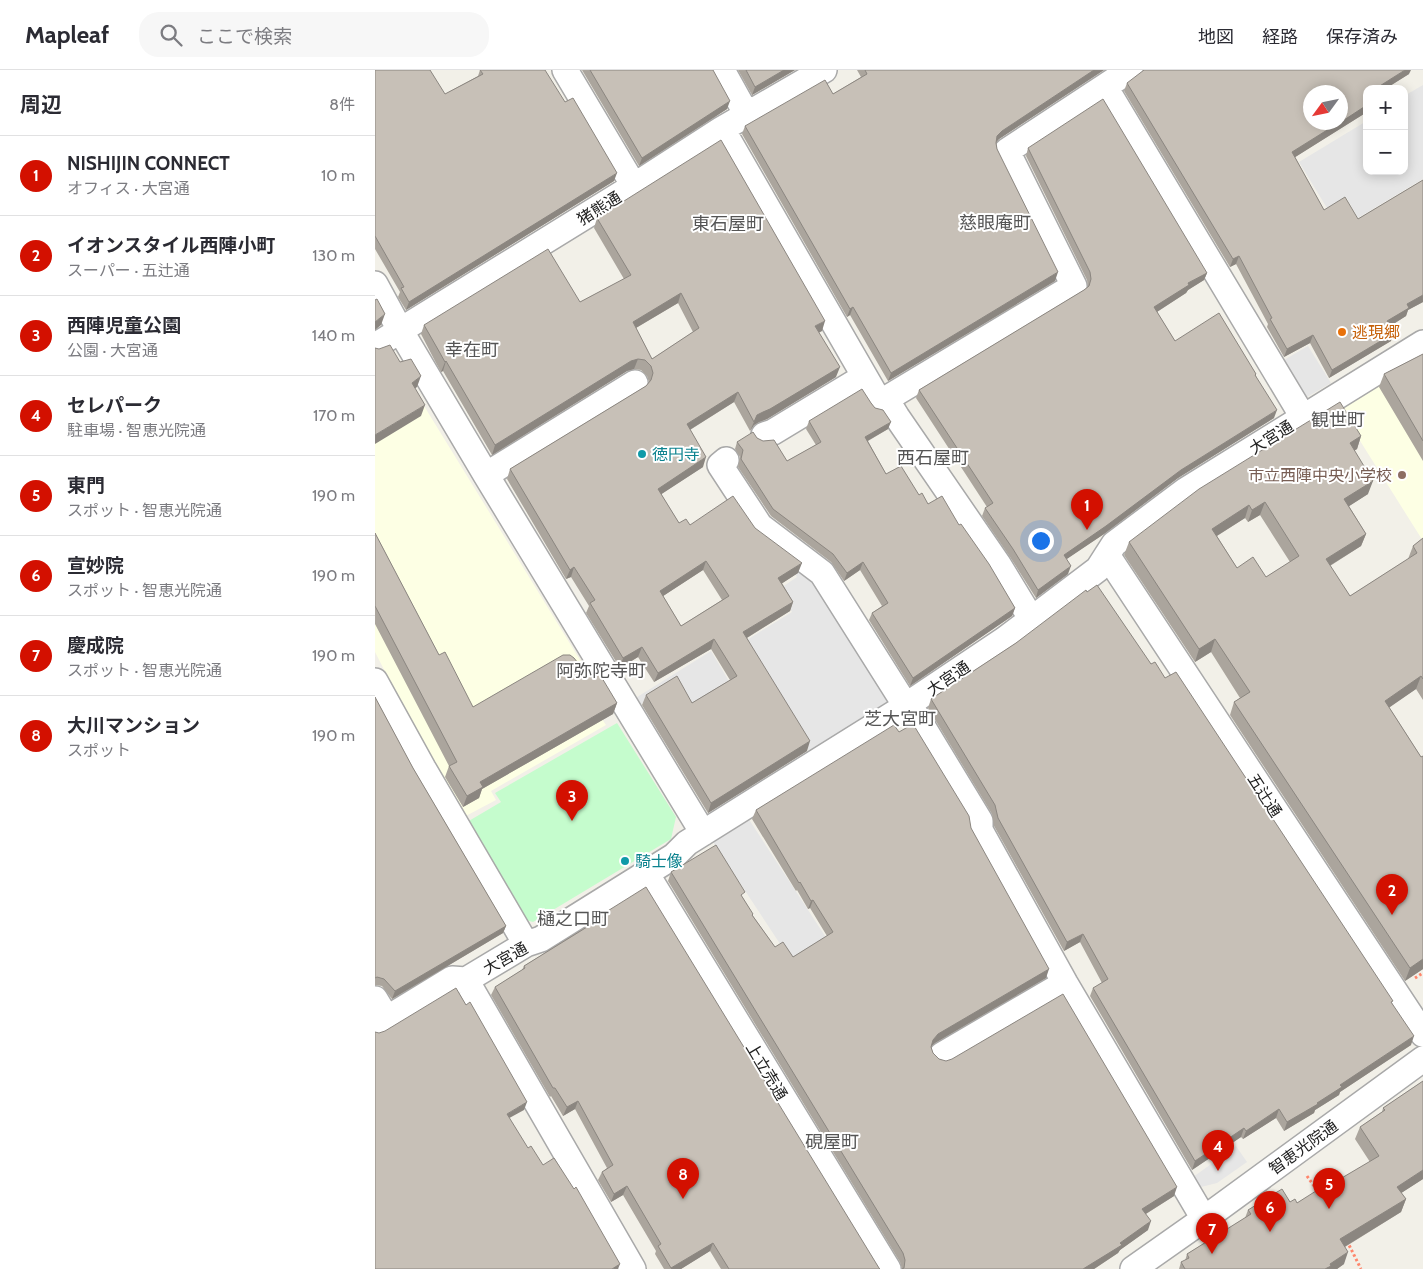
<!DOCTYPE html>
<html lang="ja">
<meta charset="utf-8">
<style>
body{margin:0;font-family:Cabin,"Noto Sans JP",sans-serif;background:#f7f7f7;color:#2b2b33}
.controls{position:absolute;right:15px;top:15px;display:grid;overflow:hidden;border-radius:10px;box-shadow:0 2px 12px #0003}
.controls button{width:45px;height:45px;display:grid;place-items:center;padding:0;border:0;border-bottom:1px solid #e1e1e2;background:#fff;color:#2b2b33;font:25px sans-serif}
.compass{position:absolute;left:928px;top:15px;width:45px;height:45px;border-radius:50%;background:#fff;box-shadow:0 2px 12px #0003;rotate:237deg}
.you{position:absolute;left:665px;top:470px;width:18px;height:18px;margin:-12px;border:4px solid #fff;border-radius:50%;background:#1a73e8;box-shadow:0 0 0 8px #1a73e833}
.badge{display:grid;place-items:center;width:32px;height:32px;border-radius:50%;background:#d31000;color:#fff;font-size:16px;font-weight:700}
.pin{position:absolute;translate:-50% -41px;filter:drop-shadow(0 1px 2px #0008)}
.pin::after{content:'';position:absolute;top:26px;width:18px;height:15px;background:inherit;clip-path:polygon(0 0,100% 0,50% 100%)}
.list{margin:0;padding:0;list-style:none}
h2{display:flex;justify-content:space-between;align-items:center;height:65px;margin:0;padding:0 20px;font-size:21px}
h2 small{font-size:16px;font-weight:400;color:#7c7c81}
.list li{display:grid;grid-template-columns:32px 1fr auto;gap:15px;align-items:center;box-sizing:border-box;height:80px;padding:0 20px;border-top:1px solid #e1e1e2}
.list b{display:block;font-size:19px;white-space:nowrap}
.list p{margin:0;font-size:16px;white-space:nowrap;color:#7c7c81}
.list em{font-size:16px;font-style:normal;color:#7c7c81}
.icon{flex:none;width:28px;height:28px;fill:none;stroke:currentColor;stroke-width:2;stroke-linecap:round;stroke-linejoin:round}
.map{position:relative;flex:none;width:1048px;height:1199px;overflow:hidden}
header{display:flex;align-items:center;gap:30px;box-sizing:border-box;height:70px;padding:0 25px;background:#fff;border-bottom:1px solid #e1e1e2}
header strong{font-size:24px}
nav{display:flex;gap:28px;margin-inline-start:auto;font-size:18px}
.search{width:350px;height:45px;background:#f7f7f7;display:flex;align-items:center;gap:12px;box-sizing:border-box;padding:0 18px;border-radius:20px;color:#7c7c81;font-size:19px}
main{display:flex}
aside{flex:1;background:#fff}
.map>svg:first-child{display:block}
.education{fill:#fdffe4}
.park{fill:#c5fccd}
.parking{fill:#e6e6e6}
.lines{fill:none;stroke-linecap:round;stroke-linejoin:round}
.minor-casing{stroke:#a9a9a9;stroke-width:28}
.path{stroke:#ff866c;stroke-width:3;stroke-dasharray:2.5 2.5;stroke-linecap:butt}
.minor{stroke:#fff;stroke-width:25}
.wall{fill:#aba59d;fill-rule:evenodd}
.shaded-wall{fill:#8b8680}
.building{fill:#c7c0b7;stroke:#8b8680;fill-rule:evenodd}
.food-dot{fill:#e8710a;stroke:#fff;stroke-width:2}
.culture-dot{fill:#0f9aa8;stroke:#fff;stroke-width:2}
.education-dot{fill:#8d6e63;stroke:#fff;stroke-width:2}
.labels{text-anchor:middle;stroke-width:4;stroke-linejoin:round;paint-order:stroke}
.street-label{font-size:16px;fill:#222;stroke:#fff}
.food-label{font-size:16px;fill:#c56008;stroke:#fff;text-anchor:start}
.culture-label{font-size:16px;fill:#0d838f;stroke:#fff;text-anchor:start}
.education-label{font-size:16px;fill:#785e54;stroke:#fff;text-anchor:end}
.neighbourhood-label{font-size:18px;fill:#555;stroke:#fff}
</style>
<header>
<strong>Mapleaf</strong>
<div class="search"><svg class="icon" aria-label="search" viewBox="0 0 24 24"><circle cx="10" cy="10" r="6"/><path d="M15 15l6 6"/></svg>ここで検索</div>
<nav><a>地図</a><a>経路</a><a>保存済み</a></nav>
</header>
<main>
<aside>
<h2>周辺<small>8件</small></h2>
<ul class="list">
<li><span class="badge">1</span><div><b>NISHIJIN CONNECT</b><p>オフィス · 大宮通</p></div><em>10 m</em></li>
<li><span class="badge">2</span><div><b>イオンスタイル西陣小町</b><p>スーパー · 五辻通</p></div><em>130 m</em></li>
<li><span class="badge">3</span><div><b>西陣児童公園</b><p>公園 · 大宮通</p></div><em>140 m</em></li>
<li><span class="badge">4</span><div><b>セレパーク</b><p>駐車場 · 智恵光院通</p></div><em>170 m</em></li>
<li><span class="badge">5</span><div><b>東門</b><p>スポット · 智恵光院通</p></div><em>190 m</em></li>
<li><span class="badge">6</span><div><b>宣妙院</b><p>スポット · 智恵光院通</p></div><em>190 m</em></li>
<li><span class="badge">7</span><div><b>慶成院</b><p>スポット · 智恵光院通</p></div><em>190 m</em></li>
<li><span class="badge">8</span><div><b>大川マンション</b><p>スポット</p></div><em>190 m</em></li>
</ul>
</aside>
<div class="map">
<svg width="1048" height="1199" viewBox="0 0 1048 1199">
<rect width="100%" height="100%" fill="#f2f0e8"/>
<path class="education" d="M11 274 213 603 202 612 231 655 116 721 121 730 87 748 48 676 0 582V281Z
M1048 286V471L965 339Z"/>
<path class="park" d="M242 653 301 747 296 769 158 852 140 847 87 755 126 732 120 723Z"/>
<path class="parking" d="M1048 15V109L983 148 971 127 952 138 924 92 990 52 989 50 992 49V101H1029V26Z
M933 276 956 313 932 327 909 290Z
M426 494 524 630 436 684 367 573 417 542 403 520 422 507 418 500Z
M336 581 355 613 317 636 294 617 263 636 259 629Z
M373 748 452 869 417 892 338 772Z
M861 1076 872 1092 842 1113 826 1117 814 1110Z"/>
<g class="lines">
<defs>
<path id="minor" d="M190 0 259 116
M347 0 372 45
M730 17 928 347
M347 59 505 333 511 329 522 347 623 494 657 550
M0 214 25 260 111 405 328 763
M0 276 259 116 347 59 449 0
M511 329 699 216 632 81 755 0
M389 365 398 362 489 307
M351 390 345 395 385 456 447 503 531 636
M111 405 260 313
M732 485 1048 964
M0 611 48 698 151 874
M534 634 605 751V760L690 913 829 1149
M271 803 513 1199
M91 910 258 1199
M0 929 12 949
M0 956 77 909 91 910 151 874 166 869 299 786 312 773 523 641 629 570 723 499 739 474 811 420 1048 273
M567 985 690 913
M758 1199 829 1149 1048 989"/>
</defs>
<use href="#minor" class="minor-casing"/>
<path class="path" d="M1040 908 1048 903
M932 1106 944 1123
M972 1171 986 1199"/>
<use href="#minor" class="minor"/>
</g>
<path class="wall" d="M0 0 70 24 103 6 105 0 239 111 31 240 23 227 25 222 0 179Z
M207 0H338L352 39 264 96Z
M363 0H420L377 25Z
M482 0H729L624 69 621 73 622 79 680 211 513 311 475 245 472 247 367 64 370 56 458 24 486 7Z
M1034 4 1010 19H992V42L920 87 949 140 983 149 1048 110V232L1033 240 1031 246 1015 256 1016 271 954 308 935 273 909 287 892 257 893 254 861 194 855 197 749 21 752 13Z
M653 78 832 203 829 210 813 220 811 223 782 242 800 271 881 304V306L899 348 803 408 729 464 691 489 693 504 661 528 635 487 607 446 610 438 612 437 541 328 544 320 709 220 713 217 712 210 651 86Z
M222 148 447 261 444 262 461 307 392 349 384 352 379 355 375 361 359 332 315 360 328 397 286 424 304 453 315 455 380 458 423 503 407 513 418 532 415 541 372 568 432 681 333 743 267 635 271 625 317 633 355 610 336 579 279 612 263 587 245 598 211 543 214 536 196 507 191 509 132 409 135 399 271 316 274 312 272 306 266 300 259 299 252 301 117 385 68 301 66 302 61 293 46 264 49 255 205 232 249 209 219 158ZM303 233 318 262 277 289 261 258ZM328 500 347 530 306 556 288 526Z
M1048 284V391L1004 317 1009 304Z
M496 333 513 359 493 371 511 404 544 425 553 434 584 455 640 538 637 546 535 616 494 550 497 543 507 536 485 500 469 511 456 492 396 446 363 397 365 387 360 379 362 372 382 368 412 391 441 375 431 359 434 351Z
M986 366 982 379 979 381 993 424 974 436 991 464 986 476 955 496 975 526 1033 489 1038 476 1048 468V630L1041 619 1014 637 1046 687 1048 686V899L1030 911 855 645 859 632 865 628 836 582 820 592 749 485 754 472ZM885 445 915 492 891 507 862 498 842 466 870 448 873 452Z
M0 463 64 585 98 637 211 603 242 633 238 644 107 719 104 728 88 737 70 707 74 696 0 554Z
M712 522 776 594 790 608 1017 933 1036 975 965 1022 964 1025 940 1040 939 1043 909 1061 901 1048 868 1069 866 1067 817 1100 715 926 718 918 727 913 705 872 689 881 619 756 617 744 553 638 556 629 641 573Z
M0 627 38 698 131 856 128 863 17 929 7 916 0 915Z
M524 662 596 758 671 908 560 973 556 977 558 983 564 989 799 1126 771 1144 773 1160 745 1180 743 1183 719 1199H527L525 1192 293 811 296 802 368 828 378 846 400 877 418 887 452 866 435 838 433 839 422 820 421 821 377 749 381 740Z
M231 842 504 1198 505 1199H346L335 1181 306 1199H289L280 1184 281 1181 248 1125 236 1132 223 1110 227 1102 232 1098 200 1039 188 1046 176 1026 175 1027 116 925 120 917 147 900 149 896 230 845Z
M1048 1011V1109L1026 1123 1031 1129 1026 1142 970 1177 969 1194 962 1199H804L806 1192 810 1191 812 1184 870 1148 873 1140 915 1132 922 1133 995 1092 980 1069 985 1057 1007 1042 1008 1038Z"/>
<path class="shaded-wall" d="M409 0H420L377 25 380 17Z
M719 0H729L624 69 619 74 622 66 627 61Z
M1030 0H1036L1034 4 1010 19H1000Z
M355 31 352 39 264 96 267 88Z
M992 35V42L914 91 917 82Z
M242 103 239 111 31 240 34 232Z
M864 186 861 194 855 197 858 189Z
M683 202 680 211 513 311 516 303Z
M832 203 829 210 813 220 811 223 777 245 779 237 813 213Z
M306 223 303 233 254 262 258 252Z
M1048 225V232L1033 240 1031 246 1009 260 1012 251 1032 234Z
M478 237 475 245 472 247 475 239Z
M10 244 6 255 0 260V252Z
M450 251 447 261 437 266 440 256Z
M1019 263 1016 271 954 308 957 300Z
M938 265 935 273 909 287 912 279Z
M263 289 259 299 252 301 117 385 120 375 256 291Z
M71 291 68 301 66 302 70 292Z
M465 297 461 307 392 349 384 352 379 355 375 361 382 345Z
M46 306 42 317 33 324 37 313Z
M363 322 359 332 308 364 312 354Z
M50 335 46 346 0 374V365Z
M902 340 899 348 803 408 729 464 686 493 689 485 806 400Z
M516 352 513 359 487 374 490 367Z
M986 366 982 379 970 386 975 373Z
M331 387 328 397 279 429 283 419Z
M998 411 993 424 965 442 969 429Z
M890 432 885 445 873 452 877 440Z
M874 435 870 448 832 472 837 459Z
M991 464 986 476 946 501 951 489Z
M331 491 328 500 282 530 285 521Z
M488 492 485 500 469 511 472 503Z
M427 493 423 503 400 518 403 508Z
M696 496 693 504 661 528 663 520Z
M199 497 196 507 191 509 195 500Z
M418 532 415 541 365 572 368 562Z
M640 538 637 546 535 616 538 608Z
M339 569 336 579 279 612 283 603Z
M840 569 836 582 820 592 824 579Z
M267 577 263 587 245 598 248 588Z
M1046 606 1041 619 1005 644 1010 631Z
M242 633 238 644 107 719 104 728 88 737 92 726 105 712Z
M435 671 432 681 333 743 336 733Z
M438 830 435 838 433 839 436 831Z
M131 856 128 863 17 929 20 921Z
M708 864 705 872 689 881 692 872Z
M1048 889V899L1030 911 1035 898Z
M674 899 671 908 560 973 554 978 558 970 563 964Z
M1039 966 1036 975 965 1022 964 1025 940 1040 939 1043 909 1061 912 1052 942 1033 965 1015Z
M203 1031 200 1039 188 1046 192 1037Z
M152 1032 149 1040 129 1051 132 1044Z
M904 1039 901 1048 868 1069 871 1061Z
M869 1058 866 1067 817 1100 820 1091Z
M1048 1100V1109L1017 1129 1022 1117Z
M252 1116 248 1125 236 1132 239 1124Z
M802 1117 799 1126 764 1148 767 1139Z
M1031 1129 1026 1142 961 1182 965 1169Z
M776 1151 773 1160 745 1180 743 1183 719 1199H708Z
M338 1173 335 1181 306 1199H296V1198Z
M973 1182 969 1194 962 1199H950L955 1194Z
M245 1194 243 1199H237Z"/>
<path class="building" d="M0 0H55L70 24 108 4 105 0H170L190 32 198 28 242 103 34 232 26 218 29 217 0 166Z
M215 0H338L355 31 267 88Z
M371 0H409L380 17Z
M490 0H719L627 61 622 66 621 73 622 79 683 202 516 303 478 237 475 239 370 56 450 10 458 24 492 4Z
M769 0H1030L1000 19H992V35L966 52V22H936V52H965L917 82 949 140 970 127 983 149 1048 110V225L1032 234 1034 238 1012 251 1019 263 957 300 938 265 912 279 895 249 897 248 864 186 858 189 752 13Z
M728 29 832 203 813 213 814 215 779 237 800 271 844 243 881 304 880 305 902 340 806 400 731 456 689 485 696 496 663 520 638 479 610 438 618 433 544 320 709 220 714 216 716 209 715 202 653 78Z
M346 70 450 251 440 256 465 297 395 339 388 342 382 345 379 352 363 322 312 354 331 387 283 419 304 453 311 449 315 455 358 426 380 458 427 493 403 508 418 532 368 562 435 671 336 733 271 625 302 606 317 633 362 606 339 569 283 603 267 577 248 588 215 533 220 530 199 497 195 500 135 399 271 316 276 310 278 303 276 296 270 290 263 289 256 291 120 375 71 291 70 292 65 283 49 255 173 179 205 232 256 205 222 148ZM306 223 324 258 277 289 258 252ZM331 491 354 526 306 556 285 521Z
M2 229 10 244 0 252V230Z
M15 275 25 292 36 289 46 306 37 313 50 335 0 365V278L4 279Z
M1048 284V371L1009 304Z
M487 319 496 333 500 338 508 340 516 352 490 367 511 404 526 396 544 425 547 423 553 434 567 426 584 455 586 454 614 494 640 538 538 608 497 543 513 533 488 492 472 503 458 484 398 439 366 389 368 380 362 372 378 362 382 368 388 371 399 370 412 391 446 372 434 351Z
M965 332 986 366 975 373 998 411 969 429 991 464 951 489 975 526 1042 483 1038 476 1048 468V609L1046 606 1010 631 1046 687 1048 686V889L1035 898 859 632 875 622 840 569 824 579 754 472 824 419ZM890 432 924 486 891 507 878 487 862 498 837 459 874 435 877 440Z
M0 463 64 585 70 582 98 637 188 585H195L199 588 211 603 221 598 242 633 105 712 108 717 92 726 74 696 82 692 0 536Z
M722 515 776 594 780 592 790 608 801 602 1018 931 1016 932 1039 966 965 1015 967 1017 942 1033 943 1034 912 1052 904 1039 871 1061 869 1058 820 1091 718 918 733 909 708 864 692 872 623 748 620 735 556 629 641 573 711 520 712 522Z
M0 627 38 698 131 856 20 921 9 909 2 907 0 908Z
M538 654 594 746 596 758 674 899 563 964 558 970 556 977 558 983 564 989 571 991 577 989 688 924 802 1117 767 1139 776 1151 745 1173 747 1175 708 1199H527L529 1198 530 1190 528 1183 296 802 341 775 370 822 366 825 378 844 377 845 400 877 408 872 418 887 458 862 438 830 436 831 425 812 424 813 381 740 519 655 524 662Z
M271 817 504 1198 505 1199H354L338 1173 296 1198 283 1176 286 1174 252 1116 239 1124 227 1102 238 1095 203 1031 192 1037 180 1018H178L120 917 150 898 149 896 233 844 231 842Z
M81 918 91 935 95 932 152 1032 132 1044 153 1078 156 1076 168 1095 179 1088 199 1119 201 1117 245 1194 237 1199H0V962L4 963 10 961Z
M1048 1011V1100L1022 1117 1031 1129 965 1169 973 1182 955 1194 956 1196 950 1199H810L806 1192 814 1188 812 1184 876 1144 873 1140 907 1119 915 1132 920 1129 922 1133 963 1107 965 1109 1004 1086 985 1057 1010 1040 1008 1038Z"/>
<circle class="food-dot" cx="967" cy="262" r="5"/>
<g class="culture-dot">
<circle cx="267" cy="384" r="5"/>
<circle cx="250" cy="791" r="5"/>
</g>
<circle class="education-dot" cx="1027" cy="405" r="5"/>
<g class="labels">
<g class="street-label">
<text transform="translate(224 138) rotate(-32)" y="6">猪熊通</text>
<text transform="translate(896 367) rotate(-32)" y="6">大宮通</text>
<text transform="translate(573 608) rotate(-34)" y="6">大宮通</text>
<text transform="translate(890 725) rotate(57)" y="6">五辻通</text>
<text transform="translate(130 888) rotate(-29)" y="6">大宮通</text>
<text transform="translate(392 1001) rotate(59)" y="6">上立売通</text>
<text transform="translate(928 1077) rotate(-36)" y="6">智恵光院通</text>
</g>
<g class="food-label">
<text x="977" y="268">逃現郷</text>
</g>
<g class="culture-label">
<text x="277" y="390">徳円寺</text>
<text x="260" y="797">騎士像</text>
</g>
<g class="education-label">
<text x="1017" y="411">市立西陣中央小学校</text>
</g>
<g class="neighbourhood-label">
<text x="620" y="159">慈眼庵町</text>
<text x="353" y="160">東石屋町</text>
<text x="97" y="286">幸在町</text>
<text x="963" y="356">観世町</text>
<text x="558" y="394">西石屋町</text>
<text x="226" y="607">阿弥陀寺町</text>
<text x="525" y="655">芝大宮町</text>
<text x="198" y="855">樋之口町</text>
<text x="457" y="1078">硯屋町</text>
</g>
</g>
</svg>
<div class="controls">
<button>+</button>
<button>−</button>
</div>
<svg class="compass" viewBox="-18 -18 36 36"><path d="M0-13l5 13h-10z" fill="#e53935"/><path d="M0 13l5-13h-10z" fill="#7c7c81"/></svg>
<div class="you"></div>
<div class="pin badge" style="left:712px;top:460px">1</div>
<div class="pin badge" style="left:1017px;top:845px">2</div>
<div class="pin badge" style="left:197px;top:751px">3</div>
<div class="pin badge" style="left:843px;top:1101px">4</div>
<div class="pin badge" style="left:954px;top:1139px">5</div>
<div class="pin badge" style="left:895px;top:1162px">6</div>
<div class="pin badge" style="left:837px;top:1184px">7</div>
<div class="pin badge" style="left:308px;top:1129px">8</div>
</div>
</main>
